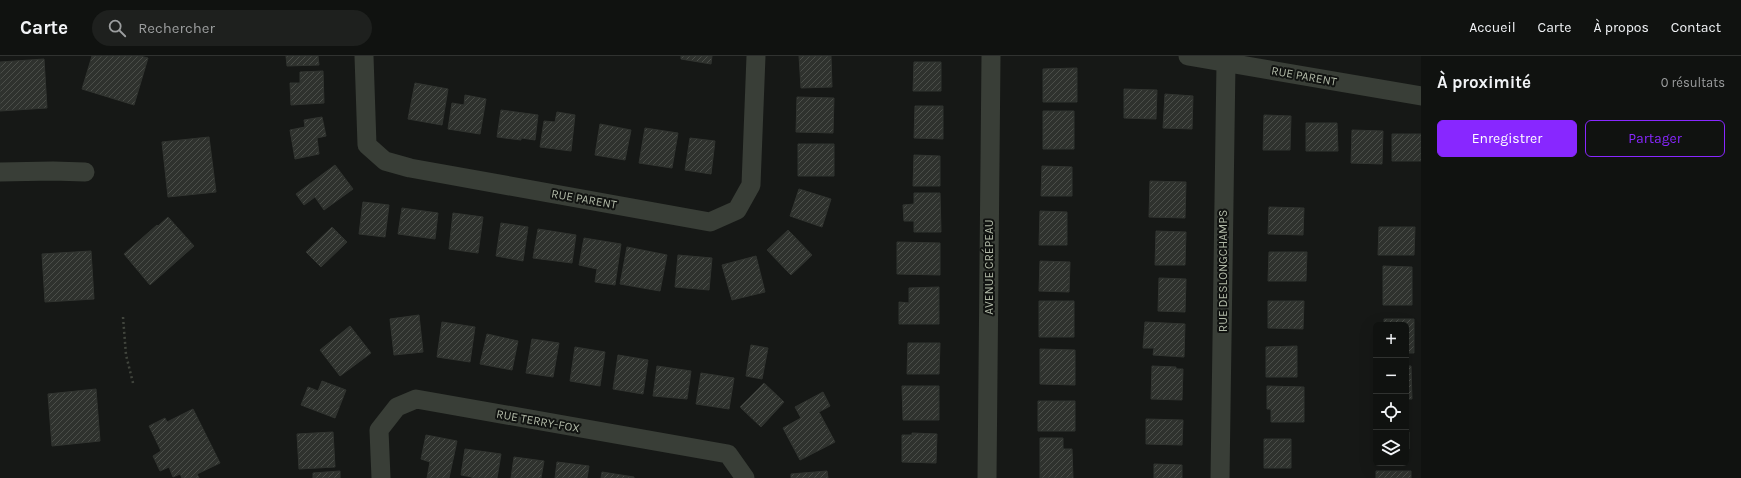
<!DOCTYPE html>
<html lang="fr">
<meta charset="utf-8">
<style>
body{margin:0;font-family:Karla,sans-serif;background:#1e201e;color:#f1f3f6}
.controls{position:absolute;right:12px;bottom:12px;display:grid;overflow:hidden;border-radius:6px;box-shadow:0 4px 16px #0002}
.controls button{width:36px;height:36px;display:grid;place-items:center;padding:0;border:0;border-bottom:1px solid #303230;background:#101210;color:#f1f3f6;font:20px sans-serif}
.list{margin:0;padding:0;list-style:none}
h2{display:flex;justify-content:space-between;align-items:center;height:52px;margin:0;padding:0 16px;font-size:17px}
h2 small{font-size:13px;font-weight:400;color:#9c9e9f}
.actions{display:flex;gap:8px;padding:12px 16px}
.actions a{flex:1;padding:9px 0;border:1px solid #8827ff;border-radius:6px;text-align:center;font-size:14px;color:#8827ff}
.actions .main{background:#8827ff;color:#fff}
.icon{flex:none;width:22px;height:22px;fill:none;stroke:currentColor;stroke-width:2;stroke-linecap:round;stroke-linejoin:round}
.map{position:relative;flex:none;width:1421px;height:422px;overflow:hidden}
header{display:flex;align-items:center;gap:24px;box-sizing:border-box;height:56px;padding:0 20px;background:#101210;border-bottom:1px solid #303230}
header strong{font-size:19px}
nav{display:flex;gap:22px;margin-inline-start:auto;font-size:14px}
.search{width:280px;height:36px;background:#1e201e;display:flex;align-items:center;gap:10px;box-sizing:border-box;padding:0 14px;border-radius:22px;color:#9c9e9f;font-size:15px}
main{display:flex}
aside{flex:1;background:#101210}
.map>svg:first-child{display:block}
.building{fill:url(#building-hatch);stroke:#313430}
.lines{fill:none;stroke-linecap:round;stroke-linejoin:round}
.path{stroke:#41453d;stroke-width:2.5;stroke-dasharray:2 3;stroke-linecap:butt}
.street{stroke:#393e37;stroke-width:19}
.labels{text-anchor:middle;stroke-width:4;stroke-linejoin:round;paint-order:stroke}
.street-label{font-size:12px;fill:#b1b9a7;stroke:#111311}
</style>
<header>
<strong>Carte</strong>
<div class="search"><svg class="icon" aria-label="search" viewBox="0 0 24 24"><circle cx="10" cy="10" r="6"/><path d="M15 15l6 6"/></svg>Rechercher</div>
<nav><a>Accueil</a><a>Carte</a><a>À propos</a><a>Contact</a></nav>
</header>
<main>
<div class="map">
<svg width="1421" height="422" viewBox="0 0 1421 422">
<defs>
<pattern id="building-hatch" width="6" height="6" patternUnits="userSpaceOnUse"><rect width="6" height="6" fill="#2f322e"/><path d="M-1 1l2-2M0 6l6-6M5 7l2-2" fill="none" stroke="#4b4e49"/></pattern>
</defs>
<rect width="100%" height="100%" fill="#161816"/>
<path class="building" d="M92 0H140L148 2 134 49 82 33Z
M286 0H318L319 9 287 10Z
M681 0H712L711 8 681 3Z
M799 0H831L832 31 801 32Z
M44 3 47 52 0 55V6Z
M914 6H941V35H913Z
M1077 12V46H1043V13Z
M323 15 324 47 291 49 290 27H300V16Z
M415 27 448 33 442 69 408 63Z
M1124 33 1157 34 1156 63 1124 62Z
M1165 38 1193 40 1192 73 1163 72Z
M465 39 486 43 480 78 448 73 452 47 464 49Z
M797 41 834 42 833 77 796 76Z
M915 50H943V83L914 82Z
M501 54 538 59 535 84 521 82V84L497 81Z
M1043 55H1074V93H1043Z
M557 56 575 59 571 95 540 91 544 65 555 66Z
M1264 59 1291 60 1290 94H1263Z
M322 61 326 80 317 82 319 98 295 103 290 74 305 71 304 64Z
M1306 67H1337L1338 95H1306Z
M600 68 631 74 625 104 595 99Z
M645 72 678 77 672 112 639 107Z
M1352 74 1383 75 1382 108 1351 107Z
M1392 78H1421V105H1392Z
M209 81 216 136 168 141 162 86Z
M690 82 715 85 711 118 685 114Z
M798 88H834V120H798Z
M914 99 940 100V130H913Z
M335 109 353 133 324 154 315 141 304 149 296 138Z
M1042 110 1072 111V140H1041Z
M1150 125 1186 126 1185 162 1149 161Z
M799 133 831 143 822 171 790 160Z
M914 137H940L941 176H914V165H904L903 149 914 148Z
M363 146 389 149 385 181 359 178Z
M1269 151 1304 152 1303 179 1268 178Z
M402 152 438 157 435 183 398 178Z
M1040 155 1067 156V189H1039Z
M453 157 483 161 478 197 449 193Z
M168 161 194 190 150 229 124 198 157 169 158 170Z
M501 167 528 171 523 205 496 200Z
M332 171 347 186 321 211 306 196Z
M1379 171H1415L1414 199H1378Z
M538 173 576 179 572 207 533 202Z
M788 174 812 199 791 219 767 194Z
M1156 175 1186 176 1185 209H1155Z
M584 182 621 188 615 229 595 226 597 213 579 209Z
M897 186 940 187V219L897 218Z
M627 191 667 199 660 235 620 228Z
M91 195 94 243 45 246 42 198Z
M1269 196H1307L1306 225H1268Z
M678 199 712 202 709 234 675 231Z
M756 200 765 236 732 244 722 209Z
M1040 205 1070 206 1069 236 1039 235Z
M1383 210 1412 211V249H1383Z
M1159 222 1186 223 1185 256 1158 255Z
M939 231V268H899V246L909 247V232Z
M1039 245H1074V281H1039Z
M1268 245H1304L1303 273 1268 272Z
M419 259 423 296 394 299 390 263Z
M1384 263H1414V297H1406V269H1384Z
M442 266 475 271 470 306 437 301Z
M1145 266 1185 268 1184 301 1153 299 1154 292H1143Z
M350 270 371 297 340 320 320 294Z
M487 278 518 285 512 314 480 308Z
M532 283 559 287 553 321 526 317Z
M908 287H940L939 318H907Z
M751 289 768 292 762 323 746 320Z
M1297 290V321H1266V291Z
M575 291 605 296 600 330 570 325Z
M1040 293 1075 294V329L1040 328Z
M618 299 648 304 643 338 613 333Z
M657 310 691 315 687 343 653 340Z
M1152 310 1176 311V313H1183L1182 344 1151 343Z
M1406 310H1411L1412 343H1406Z
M701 317 734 322 729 353 696 348Z
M322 325 346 334 335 362 301 349 308 331 318 335Z
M764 327 784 346 761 371 740 351Z
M902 330H939V364H903Z
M1267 330 1304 331V366H1271V353H1267Z
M96 333 100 385 52 390 48 338Z
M823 336 830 350 819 356 835 386 800 404 783 372 801 362 795 351Z
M1038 345H1075V375H1038Z
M193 353 220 407 197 418 199 422H182L180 418 173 421 169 411 160 415 153 400 161 395 149 370 165 362 167 366Z
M1146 363 1183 364 1182 389 1146 388Z
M333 376 335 411 299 413 297 378Z
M1406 376H1409V393H1406Z
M912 377 937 378 936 407 902 406V379H912Z
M426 379 457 385 449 422H427L430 406 421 403Z
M1040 382H1063V393H1072L1073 422H1040Z
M1264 383H1291V412H1264Z
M465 393 501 398 497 422H472V421L461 419Z
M514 401 544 405 541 422H511Z
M557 406 589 410 587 422H555Z
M1154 408 1182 409V422H1154Z
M340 415V422H313V417Z
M827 415 828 422H791V418Z
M1376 415H1411V422H1376Z
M602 416 634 421V422H601Z"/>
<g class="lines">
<path class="path" d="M123 261 126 299 133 327"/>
<path class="street" d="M364 0 367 89 385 105 410 112 710 166 737 154 751 129 756 0
M1188 0 1421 40
M0 116 53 115 85 116
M381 422 379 374 397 351 416 343 728 398 745 422
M987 422 991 0
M1220 422 1226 7"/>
</g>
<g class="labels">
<g class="street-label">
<text transform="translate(1304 20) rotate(10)" y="4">RUE PARENT</text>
<text transform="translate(584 143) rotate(10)" y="4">RUE PARENT</text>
<text transform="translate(989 211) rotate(-90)" y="4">AVENUE CRÉPEAU</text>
<text transform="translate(1223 215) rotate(-90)" y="4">RUE DESLONGCHAMPS</text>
<text transform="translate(538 365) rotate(10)" y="4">RUE TERRY-FOX</text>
</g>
</g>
</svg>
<div class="controls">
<button>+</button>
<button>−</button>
<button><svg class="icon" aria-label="locate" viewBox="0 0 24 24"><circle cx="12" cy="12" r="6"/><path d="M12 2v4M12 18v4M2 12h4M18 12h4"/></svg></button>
<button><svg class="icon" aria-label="layers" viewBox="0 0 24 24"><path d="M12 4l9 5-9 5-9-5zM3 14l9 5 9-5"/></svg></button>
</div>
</div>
<aside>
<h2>À proximité<small>0 résultats</small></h2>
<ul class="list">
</ul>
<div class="actions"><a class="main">Enregistrer</a><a>Partager</a></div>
</aside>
</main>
